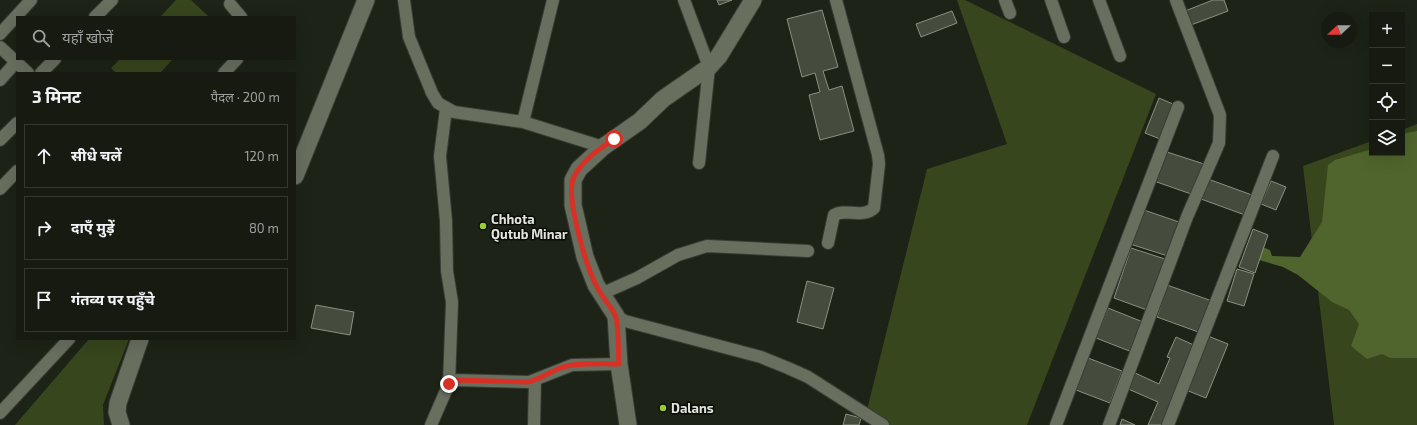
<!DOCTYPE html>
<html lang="hi">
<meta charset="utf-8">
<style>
body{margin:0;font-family:"Exo 2","Noto Sans Devanagari",sans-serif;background:#1f2319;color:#f1f3f6}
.controls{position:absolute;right:12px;top:12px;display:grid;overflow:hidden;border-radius:0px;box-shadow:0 4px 16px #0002}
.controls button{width:36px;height:36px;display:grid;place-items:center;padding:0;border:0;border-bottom:1px solid #353830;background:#161a10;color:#f1f3f6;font:20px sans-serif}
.compass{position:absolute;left:1321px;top:12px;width:36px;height:36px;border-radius:50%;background:#161a10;box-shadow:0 4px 16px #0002;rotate:248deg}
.stop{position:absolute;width:12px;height:12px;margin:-9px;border:3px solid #d93025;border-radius:50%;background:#fff}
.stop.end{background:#d93025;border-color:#fff;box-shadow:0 1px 4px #0008}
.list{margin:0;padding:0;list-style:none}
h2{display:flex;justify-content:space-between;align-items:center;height:52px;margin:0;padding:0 16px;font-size:17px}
h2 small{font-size:13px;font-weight:400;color:#9ea19f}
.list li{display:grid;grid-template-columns:26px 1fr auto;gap:12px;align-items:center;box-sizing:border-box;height:64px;margin:0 8px 8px;padding:0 8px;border:1px solid #353830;border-radius:0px}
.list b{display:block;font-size:15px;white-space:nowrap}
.list em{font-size:13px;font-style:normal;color:#9ea19f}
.icon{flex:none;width:22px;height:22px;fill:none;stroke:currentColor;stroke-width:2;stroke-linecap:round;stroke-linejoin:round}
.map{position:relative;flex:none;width:1417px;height:425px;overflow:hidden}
.search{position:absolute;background:#161a10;box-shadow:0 4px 16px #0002;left:16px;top:16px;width:280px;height:44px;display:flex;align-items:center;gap:10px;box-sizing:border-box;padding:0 14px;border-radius:0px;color:#9ea19f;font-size:15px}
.panel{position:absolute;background:#161a10;box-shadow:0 4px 16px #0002;left:16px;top:72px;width:280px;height:268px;border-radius:0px}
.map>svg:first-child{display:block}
.green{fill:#37461d}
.water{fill:#50652d}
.building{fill:#454c3d;stroke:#8a9181}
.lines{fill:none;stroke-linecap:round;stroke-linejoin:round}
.street-casing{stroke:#383c33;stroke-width:14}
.secondary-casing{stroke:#383c33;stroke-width:19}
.street{stroke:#686f5f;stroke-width:12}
.secondary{stroke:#686f5f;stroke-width:17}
.route{stroke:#d93025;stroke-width:5}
.poi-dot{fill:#9acb34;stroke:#090b06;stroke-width:1.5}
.labels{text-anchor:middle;stroke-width:3;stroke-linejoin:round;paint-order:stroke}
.poi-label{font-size:13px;font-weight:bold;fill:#e0e4dc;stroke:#090b06;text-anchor:start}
</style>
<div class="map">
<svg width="1417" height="425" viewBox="0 0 1417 425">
<rect width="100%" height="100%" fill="#1d2316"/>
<path class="green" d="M176 0H191L209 17H160Z
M957 0H965L1156 94 1027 425H890L867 410 927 169 1007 144Z
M120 59H173L160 73H116L111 68Z
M1417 124V425H1334L1303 166 1372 141V153H1402V130Z
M89 339H129L103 405 104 425H15Z"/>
<path class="water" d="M1417 131V358H1390L1382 354 1367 359 1351 346 1359 324 1349 310 1332 302 1298 275 1283 267 1256 259 1260 246 1270 250 1272 256 1300 257 1322 222 1328 165 1335 160 1372 149V153H1402V134Z"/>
<path class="building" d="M717 0H732L719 5Z
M1213 0H1224L1228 11 1191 25 1185 11Z
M822 10 838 67 823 71 829 90 842 86 854 131 820 140 809 95 820 92 815 73 802 77 787 19Z
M952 11 957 23 921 37 916 24Z
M1159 98 1173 104 1160 139 1145 133Z
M1164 151 1204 164 1194 195 1154 181Z
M1208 179 1252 195 1245 215 1201 199Z
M1271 181 1286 187 1276 210 1261 204Z
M1141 209 1182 223 1171 257 1130 244Z
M1253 229 1268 235 1255 273 1239 267Z
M1131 248 1165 259 1147 310 1114 298Z
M1237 269 1254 274 1244 306 1227 301Z
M807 281 834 288 823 329 797 322Z
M1167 285 1212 301 1201 333 1157 317Z
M316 305 354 312 350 335 311 328Z
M1108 308 1143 322 1132 352 1096 338Z
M1208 336 1228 344 1206 398 1186 390Z
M1176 337 1196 346 1166 425H1148L1158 402 1126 388 1133 372 1159 384 1170 358 1167 357Z
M1088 358 1122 371 1110 403 1076 390Z
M846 414 861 418 859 425H843Z
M1122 419 1135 425H1120Z"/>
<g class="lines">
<defs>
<path id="street" d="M404 0 409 37 432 93 438 103 454 112 523 122 603 147
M684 0 709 67 699 163
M1005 0 1010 13
M1051 0 1064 37
M1099 0 1120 56
M230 4 241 17
M95 17 112 0
M0 34 31 0
M0 47 28 73
M41 73 55 59
M224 73 237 59
M0 80 16 62
M446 109 440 156 446 221 447 271 452 302 449 384
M523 122 553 0
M0 140 17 123
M0 189 17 171
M828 243 834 215C846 208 862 219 874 208L879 164 878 155 836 0
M601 294 637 278 678 255 707 246 808 251
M616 316 625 321 761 357 788 368 808 377 883 425
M0 413 69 339
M431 425 448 386 454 380 529 382 572 365 619 364
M534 425 535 380
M1056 425 1178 107
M1109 425 1187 217 1219 143 1220 115 1176 0
M1168 425 1273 156"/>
<path id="secondary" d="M295 176 366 0
M121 425 117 412 118 403 140 339
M628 425 619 364 616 316 596 285 585 257 573 205V180L579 169 603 147 640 121 663 99 709 67 719 56 753 0"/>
</defs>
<use href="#street" class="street-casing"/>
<use href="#secondary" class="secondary-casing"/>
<use href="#street" class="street"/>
<use href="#secondary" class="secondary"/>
</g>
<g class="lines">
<path class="route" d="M449 384 456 380 528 382C541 379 551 371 563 367 580 362 601 364 619 364 618 354 619 322 615 315 610 305 601 296 596 285 586 266 566 198 573 179 580 162 599 149 614 139"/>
</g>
<g class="poi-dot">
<circle cx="483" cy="226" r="4"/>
<circle cx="663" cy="408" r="4"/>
</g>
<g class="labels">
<g class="poi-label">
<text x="491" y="224">Chhota<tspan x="491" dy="15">Qutub Minar</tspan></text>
<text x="671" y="413">Dalans</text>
</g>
</g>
</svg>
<div class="controls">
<button>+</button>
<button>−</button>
<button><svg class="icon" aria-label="locate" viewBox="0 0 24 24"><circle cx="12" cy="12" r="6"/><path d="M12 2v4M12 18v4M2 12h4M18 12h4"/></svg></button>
<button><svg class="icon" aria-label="layers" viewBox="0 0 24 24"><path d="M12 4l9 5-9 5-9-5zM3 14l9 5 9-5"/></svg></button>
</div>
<svg class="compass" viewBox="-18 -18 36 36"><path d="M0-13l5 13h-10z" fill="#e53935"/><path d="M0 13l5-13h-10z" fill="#9ea19f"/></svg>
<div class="stop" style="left:614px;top:139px"></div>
<div class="stop end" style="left:449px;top:384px"></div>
<div class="search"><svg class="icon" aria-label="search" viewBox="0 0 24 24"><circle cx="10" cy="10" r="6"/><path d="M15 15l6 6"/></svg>यहाँ खोजें</div>
<section class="panel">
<h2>3 मिनट<small>पैदल · 200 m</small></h2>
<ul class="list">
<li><svg class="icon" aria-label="ahead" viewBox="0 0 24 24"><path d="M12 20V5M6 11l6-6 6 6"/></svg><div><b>सीधे चलें</b></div><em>120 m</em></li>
<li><svg class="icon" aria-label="right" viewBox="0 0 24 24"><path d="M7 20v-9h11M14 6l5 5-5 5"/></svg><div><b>दाएँ मुड़ें</b></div><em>80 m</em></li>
<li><svg class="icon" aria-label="arrive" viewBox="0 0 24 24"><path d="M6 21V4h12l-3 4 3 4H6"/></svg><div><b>गंतव्य पर पहुँचे</b></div></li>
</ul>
</section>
</div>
